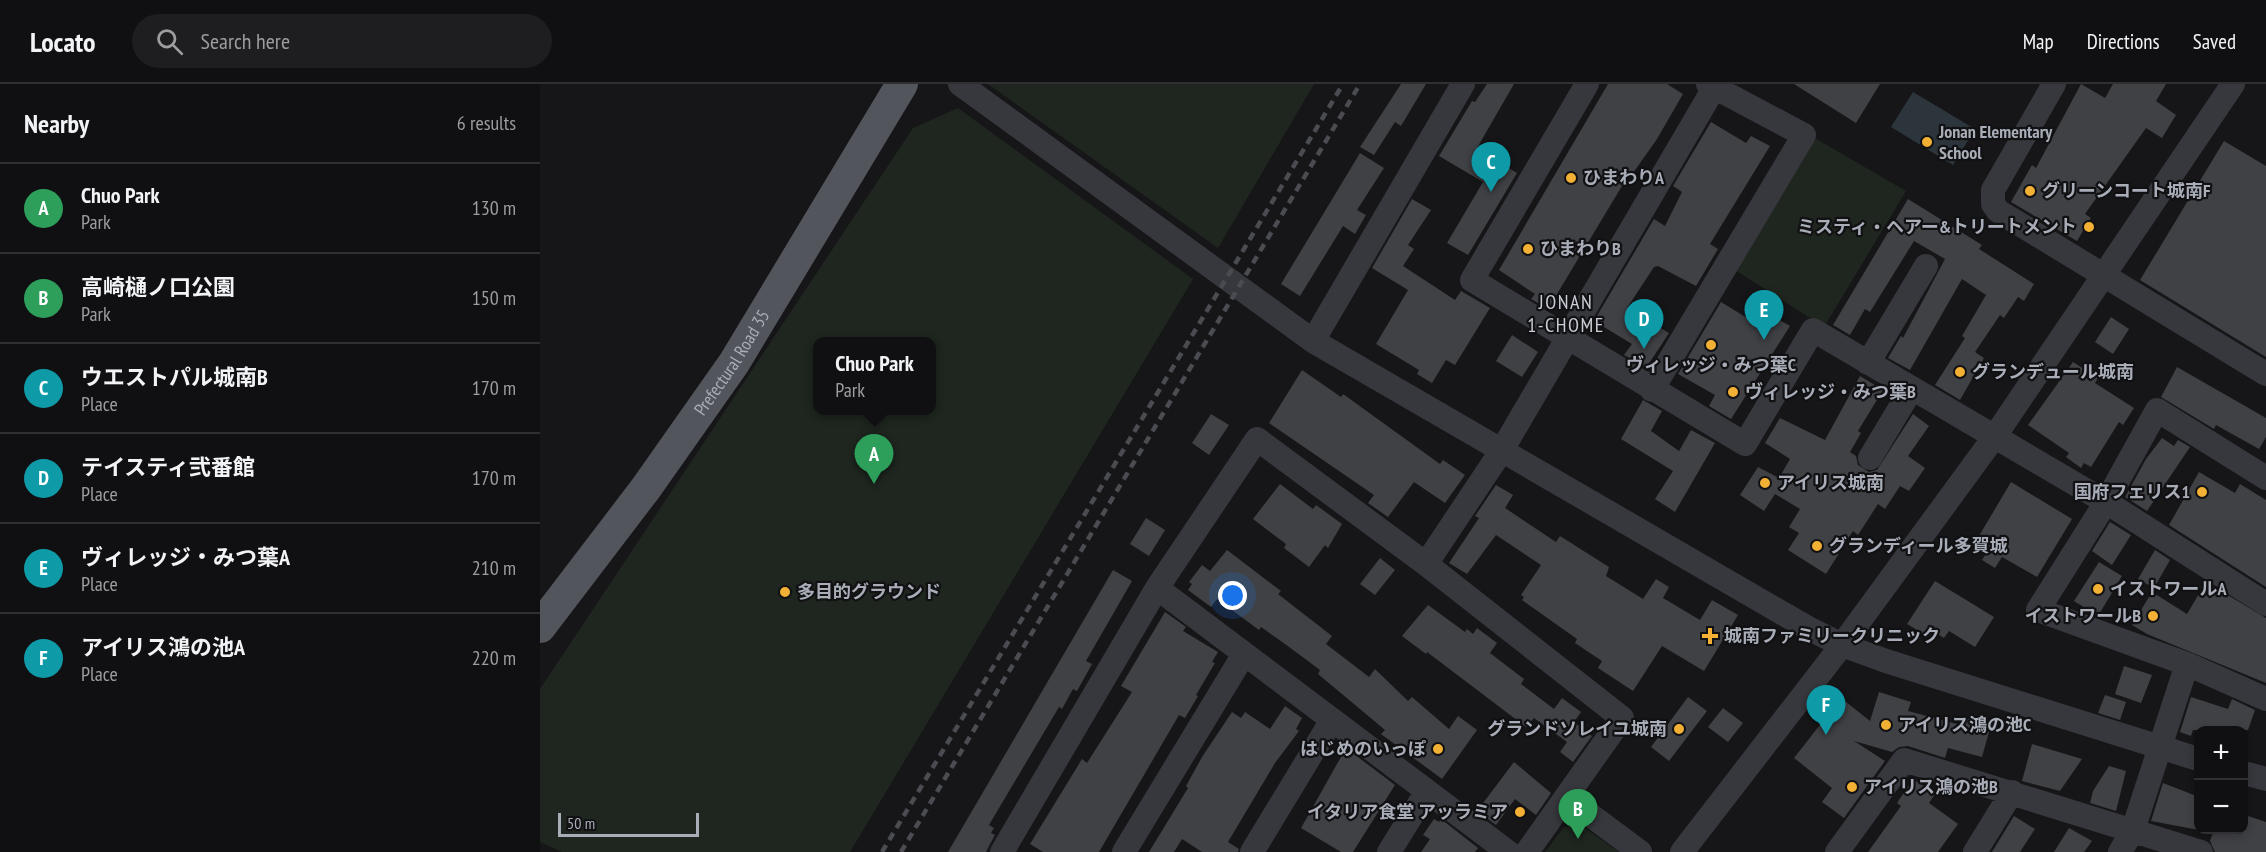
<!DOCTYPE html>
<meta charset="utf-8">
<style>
body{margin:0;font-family:"PT Sans Narrow","Noto Sans JP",sans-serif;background:#1e1e20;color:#f1f3f6}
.controls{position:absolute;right:18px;bottom:18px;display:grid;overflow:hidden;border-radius:12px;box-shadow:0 3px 9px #0003}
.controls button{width:54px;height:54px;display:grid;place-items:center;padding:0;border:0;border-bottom:2px solid #303032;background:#101012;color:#f1f3f6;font:30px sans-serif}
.scale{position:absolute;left:18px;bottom:15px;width:141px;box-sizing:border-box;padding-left:6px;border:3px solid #a8adb8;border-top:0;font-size:16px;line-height:21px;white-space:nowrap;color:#a8adb8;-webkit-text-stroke:4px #111113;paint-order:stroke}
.you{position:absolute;left:693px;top:512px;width:21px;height:21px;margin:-15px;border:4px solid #fff;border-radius:50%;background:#1a73e8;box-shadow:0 0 0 9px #1a73e833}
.badge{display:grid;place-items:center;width:39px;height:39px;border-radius:50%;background:#f2b134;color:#fff;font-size:20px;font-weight:700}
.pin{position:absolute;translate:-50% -50px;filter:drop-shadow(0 2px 3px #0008)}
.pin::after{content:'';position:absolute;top:32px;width:21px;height:18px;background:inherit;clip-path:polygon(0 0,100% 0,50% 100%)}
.popup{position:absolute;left:273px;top:253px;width:123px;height:78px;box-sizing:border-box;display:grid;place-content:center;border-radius:12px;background:#101012;filter:drop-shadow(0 2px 4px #0005);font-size:20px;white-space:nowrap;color:#9c9d9f}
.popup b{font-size:22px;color:#f1f3f6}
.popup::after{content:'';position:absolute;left:50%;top:100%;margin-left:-12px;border:12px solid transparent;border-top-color:#101012}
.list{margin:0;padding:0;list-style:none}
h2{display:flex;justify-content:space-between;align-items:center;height:78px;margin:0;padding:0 24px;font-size:26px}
h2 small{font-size:20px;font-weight:400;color:#9c9d9f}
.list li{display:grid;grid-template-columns:39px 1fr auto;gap:18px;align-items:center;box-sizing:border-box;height:90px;padding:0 24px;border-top:2px solid #303032}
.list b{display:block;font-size:22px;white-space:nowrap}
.list p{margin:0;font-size:20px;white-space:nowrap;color:#9c9d9f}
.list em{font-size:20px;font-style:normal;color:#9c9d9f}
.icon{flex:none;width:33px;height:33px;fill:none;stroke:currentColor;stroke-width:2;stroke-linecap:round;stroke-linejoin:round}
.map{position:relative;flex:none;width:1726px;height:768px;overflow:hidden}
header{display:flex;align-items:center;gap:36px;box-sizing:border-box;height:84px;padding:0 30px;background:#101012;border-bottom:2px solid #303032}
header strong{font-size:28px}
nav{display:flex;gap:33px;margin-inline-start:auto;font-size:21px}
.search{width:420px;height:54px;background:#1e1e20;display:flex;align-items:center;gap:15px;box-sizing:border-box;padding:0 21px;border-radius:33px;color:#9c9d9f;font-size:22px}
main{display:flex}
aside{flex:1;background:#101012}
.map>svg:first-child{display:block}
.green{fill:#1e261f;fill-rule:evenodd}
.water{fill:#2c353c}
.building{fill:#404145}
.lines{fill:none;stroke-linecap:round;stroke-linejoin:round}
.minor{stroke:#37383d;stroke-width:24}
.major{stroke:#53555c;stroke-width:32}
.rail{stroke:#4a4c52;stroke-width:4.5;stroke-dasharray:8 6;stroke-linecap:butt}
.poi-dot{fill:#f2b134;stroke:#111113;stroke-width:2}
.labels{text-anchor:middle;stroke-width:4.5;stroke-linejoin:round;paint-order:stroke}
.poi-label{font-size:18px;font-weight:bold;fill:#a8adb8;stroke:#111113;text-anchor:start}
.street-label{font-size:18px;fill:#a8adb8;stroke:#111113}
.neighbourhood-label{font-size:20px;letter-spacing:1.5px;fill:#c9ccd4;stroke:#111113}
</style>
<header>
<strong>Locato</strong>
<div class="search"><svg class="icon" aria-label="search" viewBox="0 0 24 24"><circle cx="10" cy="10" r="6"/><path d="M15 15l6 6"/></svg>Search here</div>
<nav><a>Map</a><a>Directions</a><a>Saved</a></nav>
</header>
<main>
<aside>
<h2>Nearby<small>6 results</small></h2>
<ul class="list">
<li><span class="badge" style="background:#2e9e5b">A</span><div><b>Chuo Park</b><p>Park</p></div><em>130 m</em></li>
<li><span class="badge" style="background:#2e9e5b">B</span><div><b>高崎樋ノ口公園</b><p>Park</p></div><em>150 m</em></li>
<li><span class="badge" style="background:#0f9aa8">C</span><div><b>ウエストパル城南B</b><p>Place</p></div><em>170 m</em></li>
<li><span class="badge" style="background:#0f9aa8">D</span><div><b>テイスティ弐番館</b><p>Place</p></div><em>170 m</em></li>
<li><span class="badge" style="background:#0f9aa8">E</span><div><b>ヴィレッジ・みつ葉A</b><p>Place</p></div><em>210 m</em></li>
<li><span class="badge" style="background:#0f9aa8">F</span><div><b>アイリス鴻の池A</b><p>Place</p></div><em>220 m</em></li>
</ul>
</aside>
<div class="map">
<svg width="1726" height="768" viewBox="0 0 1726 768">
<rect width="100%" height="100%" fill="#161618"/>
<path class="green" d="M448 0H774L678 164Z
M418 24 653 195 310 768H22L0 758V605L373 44ZM277 258H391V326H277Z
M1273 53 1366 107 1284 243 1195 186Z
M1039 740 1079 768H1005L1024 743Z"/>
<path class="water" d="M1373 8 1435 45 1413 81 1351 43Z"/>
<path class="building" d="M861 0H886L861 42 855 38 834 71 820 63Z
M947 0H974L937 64 977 89 928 171 907 159 943 98 899 72 932 17 935 18Z
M1068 0H1127L1143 10 1117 55 1093 89 1091 87 1008 225 991 215 995 210 959 186Z
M1254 0H1340L1316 39Z
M1541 0 1565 14 1573 0H1626L1616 17 1636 31 1622 54 1606 44 1545 130 1551 134 1537 157 1471 118 1492 81 1496 84Z
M1171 38 1206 59 1211 52 1230 62 1170 160 1178 165 1156 202 1118 182 1114 183 1087 224 1129 249 1106 284 1084 271 1092 260 1054 237 1114 135 1125 142 1142 108 1133 102Z
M1684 57 1726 82V273L1600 196Z
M820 69 844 84 817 126 826 131 815 150 803 142 760 212 741 200Z
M872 115 891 126 868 161 874 165 863 182 915 216 921 207 950 224 915 281 906 276 892 299 877 290 879 286 836 260 868 206 832 184Z
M1368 115 1442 161 1439 165 1494 200 1484 217 1478 213 1464 234 1460 231 1435 268 1444 274 1420 316 1395 301 1425 254 1422 252 1446 211 1422 195 1370 286 1348 274 1361 252 1363 254 1405 175 1374 157 1330 228 1325 225 1310 251 1293 241Z
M1181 218 1217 240 1224 227 1250 242 1191 335 1169 322 1175 311 1138 290Z
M1571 233 1589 245 1573 270 1555 258Z
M972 251 998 268 982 293 956 277Z
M1533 278 1558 294 1555 299 1594 324 1583 341 1579 338 1551 383 1544 379 1541 384 1526 373 1529 369 1488 341Z
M1637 283 1726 334V353L1719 365 1676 341 1674 345 1621 313Z
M762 286 801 313 803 310 900 380 903 376 925 391 905 419 874 398 848 433 828 419 834 411 729 339Z
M1320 292 1343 306 1318 347 1321 349 1310 368 1316 372 1318 381 1329 388 1337 386 1373 330 1389 342 1368 372 1385 384 1369 407 1360 402 1345 425 1338 420 1318 451 1313 447 1286 490 1248 466 1259 449 1249 443 1260 425 1235 410 1224 427 1200 411 1218 383 1239 394 1250 375 1225 359 1240 334 1285 356Z
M1103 316 1122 327 1111 347 1139 367 1151 346 1175 359 1135 428 1115 415 1133 387 1081 355Z
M671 330 689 341 669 371 652 359Z
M1622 354 1634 362 1638 356 1650 363 1607 427 1585 413 1606 375Z
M1659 388 1695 409 1700 400 1726 416V503L1629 441Z
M1471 398 1532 435 1497 493 1462 473 1455 484 1442 476 1449 465 1436 457Z
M740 400 773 425 776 421 802 440 788 464 785 461 769 483 744 464 746 460 713 435Z
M956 401 973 411 965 424 1016 458 1020 452 1069 483 1066 492 1103 515 1116 495 1129 503 1123 514 1160 536 1172 516 1198 531 1164 587 1122 562 1093 607 1058 584 1062 577 1035 559 1037 555 982 516 984 513 981 511 1001 481 956 451 927 490 909 479 939 434 935 432Z
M606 434 625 446 609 472 590 460Z
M1570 438 1591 451 1572 481 1552 467Z
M687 466 741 507 738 510 792 552 786 560 829 593 835 585 868 617 872 613 909 645 918 632 937 646 902 695 841 650 845 646 778 590 780 586 745 560 721 543 719 546 677 515 671 523 648 506 652 500 649 498 662 481 670 487Z
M1615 466 1630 476 1614 504 1598 495Z
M840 474 855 486 835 511 820 500Z
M1559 478 1582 492 1558 532 1534 517Z
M573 486 592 497 546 577 552 580 537 607 533 605 522 625 519 623 449 741 454 744 451 749 455 751 449 762 446 768H408Z
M1395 497 1454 533 1435 563 1409 547 1404 554 1390 545 1387 552 1367 540Z
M1666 498 1726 534V599L1607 550 1592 541 1612 508 1647 530Z
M888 521 925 548 927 545 933 550 937 544 957 559 950 569 984 595 981 600 1014 625 1022 614 1041 628 1034 638 1052 652 1033 678 1020 668 1027 658 994 634 986 643 887 568 886 570 862 552Z
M625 528 646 543 643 547 678 568 672 578 675 579 656 611 658 612 645 634 639 631 559 768H503L490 760 542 675 547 679 592 608 581 602Z
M1584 582 1612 591 1601 619 1575 610Z
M1339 608 1371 618 1368 627 1421 641 1423 633 1451 641 1442 673 1408 664 1405 674 1368 662 1359 663 1352 668 1314 657 1345 677 1304 734 1282 718 1292 704 1254 674 1301 614 1330 637Z
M1565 611 1586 618 1580 636 1558 629Z
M1148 613 1167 627 1129 677 1111 663Z
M1651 613 1688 625 1692 615 1715 626 1708 646H1653L1651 652 1640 648Z
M745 622 762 634 756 645 759 647 735 679 688 758 699 765 698 768H662L642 755 634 768H609L648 704 646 702 662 673 692 628 701 634 705 628 730 645Z
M1183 624 1203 639 1188 658 1168 643Z
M1492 660 1542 675 1520 707 1482 697Z
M806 664 855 701 813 768H801L761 744Z
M974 678 1011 709 996 731 975 715 956 741 937 727Z
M1569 682 1586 687 1576 727 1550 719 1553 707Z
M1373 695 1395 710 1389 719 1418 740 1398 768H1328L1361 722 1357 719Z
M1623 699 1659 713V746L1611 737Z
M1474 732 1495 745 1480 768H1452Z
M1708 732 1726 738V768H1675L1670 757 1674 746H1706Z
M894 735 899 738 901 735 938 764 935 768H881L890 755 883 751Z
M1529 744 1552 757 1544 768H1514Z"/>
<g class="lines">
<path class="minor" d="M420 0 773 257 1268 544 1302 561 1346 577 1658 675
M1047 0 932 196 1205 360 1273 246 1566 418 1726 520
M1514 0 1453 106V120L1458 127 1726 290
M773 257 923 0
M1328 279 1386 182
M1112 306 1264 51 1168 0
M1330 374 1372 304
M1726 394 1617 326 1566 418 1498 526 1647 580 1726 615
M886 480 962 366 1174 4
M617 504 968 768
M1704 689 1726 695
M1026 713 1100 768
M462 768 617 504 717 355 886 480 1082 634 987 768
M584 768 704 570
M712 768 792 636
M849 768 887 707
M1142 768 1302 561 1455 352 1693 0
M1297 768 1364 676 1661 768
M1435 768 1472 708
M1580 768 1593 746 1647 580"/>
<path class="major" id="s1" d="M0 543 106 404 194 279 362 0"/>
<path class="rail" d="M342 768 803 0
M361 768 820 0"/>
</g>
<g class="poi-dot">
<circle cx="1387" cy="58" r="6"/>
<circle cx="1031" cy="94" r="6"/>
<circle cx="1490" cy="107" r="6"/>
<circle cx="1549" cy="143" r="6"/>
<circle cx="988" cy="165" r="6"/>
<circle cx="1171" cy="261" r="6"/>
<circle cx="1420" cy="288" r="6"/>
<circle cx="1193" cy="308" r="6"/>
<circle cx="1225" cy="399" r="6"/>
<circle cx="1662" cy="408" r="6"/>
<circle cx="1277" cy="462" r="6"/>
<circle cx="1558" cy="505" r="6"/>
<circle cx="245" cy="508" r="6"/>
<circle cx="1613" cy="532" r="6"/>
<path d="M1167 543h6v6h6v6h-6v6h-6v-6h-6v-6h6z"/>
<circle cx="1346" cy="641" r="6"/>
<circle cx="1139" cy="645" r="6"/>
<circle cx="898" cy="665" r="6"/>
<circle cx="1312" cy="703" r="6"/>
<circle cx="980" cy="728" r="6"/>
</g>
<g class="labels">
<g class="poi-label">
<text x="1399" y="54">Jonan Elementary<tspan x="1399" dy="21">School</tspan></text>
<text x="1043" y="100">ひまわりA</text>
<text x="1502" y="113">グリーンコート城南F</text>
<text x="1537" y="149" text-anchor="end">ミスティ・ヘアー&amp;トリートメント</text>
<text x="1000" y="171">ひまわりB</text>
<text x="1171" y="287" text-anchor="middle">ヴィレッジ・みつ葉C</text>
<text x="1432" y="294">グランデュール城南</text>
<text x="1205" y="314">ヴィレッジ・みつ葉B</text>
<text x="1237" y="405">アイリス城南</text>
<text x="1650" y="414" text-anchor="end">国府フェリス1</text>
<text x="1289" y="468">グランディール多賀城</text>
<text x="1570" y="511">イストワールA</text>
<text x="257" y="514">多目的グラウンド</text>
<text x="1601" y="538" text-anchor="end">イストワールB</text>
<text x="1184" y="558">城南ファミリークリニック</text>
<text x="1358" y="647">アイリス鴻の池C</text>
<text x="1127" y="651" text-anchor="end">グランドソレイユ城南</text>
<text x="886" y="671" text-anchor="end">はじめのいっぽ</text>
<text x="1324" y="709">アイリス鴻の池B</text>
<text x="968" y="734" text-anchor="end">イタリア食堂 アッラミア</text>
</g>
<g class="street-label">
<text dy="6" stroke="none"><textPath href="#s1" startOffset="327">Prefectural Road 35</textPath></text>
</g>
<g class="neighbourhood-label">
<text x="1026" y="225">JONAN<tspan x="1026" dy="23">1-CHOME</tspan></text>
</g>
</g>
</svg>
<div class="controls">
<button>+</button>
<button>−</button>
</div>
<div class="scale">50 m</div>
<div class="you"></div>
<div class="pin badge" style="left:334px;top:400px;background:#2e9e5b">A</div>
<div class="popup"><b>Chuo Park</b>Park</div>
<div class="pin badge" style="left:1038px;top:755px;background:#2e9e5b">B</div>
<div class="pin badge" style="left:951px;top:108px;background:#0f9aa8">C</div>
<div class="pin badge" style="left:1104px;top:265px;background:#0f9aa8">D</div>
<div class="pin badge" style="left:1224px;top:256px;background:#0f9aa8">E</div>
<div class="pin badge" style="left:1286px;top:651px;background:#0f9aa8">F</div>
</div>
</main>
